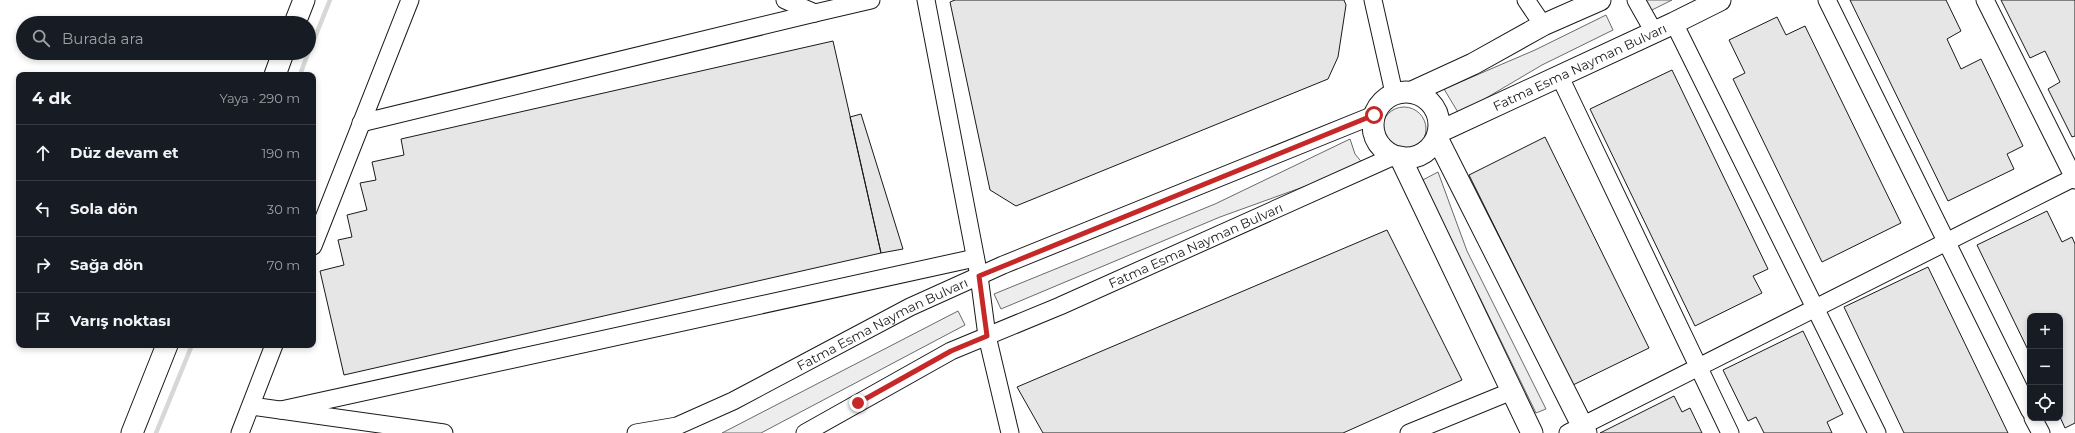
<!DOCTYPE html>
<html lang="tr">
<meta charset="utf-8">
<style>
body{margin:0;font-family:Montserrat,sans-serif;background:#242831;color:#f1f3f6}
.controls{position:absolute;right:12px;bottom:12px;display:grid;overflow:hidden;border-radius:8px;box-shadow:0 2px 6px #0003}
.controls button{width:36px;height:36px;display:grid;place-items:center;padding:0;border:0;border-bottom:1px solid #363941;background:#171b24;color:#f1f3f6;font:20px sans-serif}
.stop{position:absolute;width:12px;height:12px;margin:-9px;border:3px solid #c62828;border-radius:50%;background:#fff}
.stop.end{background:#c62828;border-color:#fff;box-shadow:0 1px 4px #0008}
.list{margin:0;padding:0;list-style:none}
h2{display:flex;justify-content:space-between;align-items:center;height:52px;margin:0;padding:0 16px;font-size:17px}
h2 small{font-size:13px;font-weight:400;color:#9ea1a6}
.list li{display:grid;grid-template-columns:26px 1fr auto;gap:12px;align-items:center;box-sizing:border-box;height:56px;padding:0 16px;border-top:1px solid #363941}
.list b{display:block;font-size:15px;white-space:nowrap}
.list em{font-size:13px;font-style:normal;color:#9ea1a6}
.icon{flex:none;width:22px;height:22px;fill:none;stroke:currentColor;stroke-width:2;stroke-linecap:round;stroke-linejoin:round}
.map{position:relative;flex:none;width:2075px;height:433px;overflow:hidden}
.search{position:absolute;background:#171b24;box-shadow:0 2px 6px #0003;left:16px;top:16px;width:300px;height:44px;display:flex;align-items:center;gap:10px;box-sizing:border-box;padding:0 14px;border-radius:22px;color:#9ea1a6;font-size:15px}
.panel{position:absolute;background:#171b24;box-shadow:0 2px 6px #0003;left:16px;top:72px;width:300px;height:276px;border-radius:8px}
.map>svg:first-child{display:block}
.built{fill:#ededed;stroke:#6a6a6a}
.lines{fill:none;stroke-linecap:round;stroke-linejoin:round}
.stream{stroke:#d7d7d7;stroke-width:4.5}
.building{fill:#e6e6e6;stroke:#1a1a1a}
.minor-casing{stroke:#1a1a1a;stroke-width:19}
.major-casing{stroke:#1a1a1a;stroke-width:23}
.minor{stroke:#fff;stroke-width:17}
.major{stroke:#fff;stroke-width:21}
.route{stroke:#c62828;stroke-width:5}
.labels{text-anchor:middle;stroke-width:3;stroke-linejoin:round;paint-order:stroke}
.street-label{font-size:13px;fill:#1a1a1a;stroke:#fff}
</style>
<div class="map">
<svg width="2075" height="433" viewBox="0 0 2075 433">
<rect width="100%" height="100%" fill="#fff"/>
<path class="built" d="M1642 0H1672L1648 12Z
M1606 15 1613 30 1542 65 1459 114 1444 89 1535 50Z
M1382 129a22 22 0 1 1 44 0a22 22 0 1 1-44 0Z
M1350 139 1355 154 1364 165 1220 217 1001 309 994 294 1215 204Z
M1438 172 1467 251 1546 409 1536 413 1479 296 1415 184Z
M958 311 965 325 761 433H722Z"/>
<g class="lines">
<path class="stream" d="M309 52 330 0
M300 75 308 53
M156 433 192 345"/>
</g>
<path class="building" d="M955 0H1344L1346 5 1338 57 1328 79 1016 206 990 190 950 2Z
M1850 0H1946L1961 31 1947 39 1961 69 1981 59 2023 146 2007 154 2014 169 1948 201Z
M2001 0H2075V136L2072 137 2048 89 2060 82 2045 51 2030 58Z
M1777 17 1786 35 1805 26 1901 223 1822 262 1733 79 1745 73 1729 40Z
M833 41 881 253 344 375 320 271 344 265 338 240 352 237 347 215 367 210 360 183 376 180 372 162 404 155 401 139Z
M1672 70 1768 269 1753 276 1762 293 1695 326 1590 109Z
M861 114 903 249 881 253 850 117Z
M1545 137 1649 348 1573 385 1469 175Z
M2047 211 2062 242 2072 237 2075 244V423L2065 428 2060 417V316H2030V354L1977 245Z
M1387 230 1462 380 1343 433H1043L1017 387Z
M1928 267 2008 433H1904L1844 307Z
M1803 331 1843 414 1827 422 1832 433H1764L1756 417 1748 421 1723 370Z
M1674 396 1682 412 1690 408 1702 433H1600Z"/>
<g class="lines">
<defs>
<g id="minor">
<path d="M785 0 815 13 871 0"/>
<path d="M926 0 979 276 987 336 1010 433"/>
<path d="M1373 0 1394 93"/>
<path d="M1526 0 1543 25"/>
<path d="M1636 0 1654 32"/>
<path d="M1827 0 2030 411"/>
<path d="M1985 0 2075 180"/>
<path d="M1674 23 1877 433"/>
<path d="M1559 75 1730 433"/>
<path d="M361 123 815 13"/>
<path d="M313 246 410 0"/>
<path d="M251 406 444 433"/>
<path d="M281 410 975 258"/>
<path d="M2033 418 2041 433"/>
<path d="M240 433 274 345"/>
<path id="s1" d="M636 433 677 426 733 401 910 307 1003 265 1374 115"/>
<path id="s2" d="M805 433 951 351 1060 306 1394 156"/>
<path d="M1409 433 1512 391"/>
<path d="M1568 433 2075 177"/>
</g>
<g id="major">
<path d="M295 23 304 0"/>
<path d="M275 75 283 53"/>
<circle cx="1406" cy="125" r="33"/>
<path d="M1412 92 1473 64 1543 25 1600 0"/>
<path id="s3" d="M1439 132 1674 23 1720 0"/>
<path d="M1437 138 1586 433"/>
<path d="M1400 157 1532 433"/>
<path d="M132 433 167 345"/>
</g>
</defs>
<use href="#minor" class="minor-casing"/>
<use href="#major" class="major-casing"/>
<use href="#minor" class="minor"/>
<use href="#major" class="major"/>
</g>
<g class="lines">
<path class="route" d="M858 403 951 351 987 336 979 276 1374 115"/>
</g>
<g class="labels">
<g class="street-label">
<text dy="5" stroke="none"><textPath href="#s3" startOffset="155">Fatma Esma Nayman Bulvarı</textPath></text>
<text dy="5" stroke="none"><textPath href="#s2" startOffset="434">Fatma Esma Nayman Bulvarı</textPath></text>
<text dy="5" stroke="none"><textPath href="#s1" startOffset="271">Fatma Esma Nayman Bulvarı</textPath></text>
</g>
</g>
</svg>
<div class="controls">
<button>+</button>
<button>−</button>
<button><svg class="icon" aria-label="locate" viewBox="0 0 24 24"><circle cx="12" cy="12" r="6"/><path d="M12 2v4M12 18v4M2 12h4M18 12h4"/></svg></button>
</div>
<div class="stop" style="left:1374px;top:115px"></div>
<div class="stop end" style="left:858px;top:403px"></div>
<div class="search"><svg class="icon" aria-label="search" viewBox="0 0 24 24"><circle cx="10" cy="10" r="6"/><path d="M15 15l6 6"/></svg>Burada ara</div>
<section class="panel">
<h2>4 dk<small>Yaya · 290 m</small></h2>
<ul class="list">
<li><svg class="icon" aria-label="ahead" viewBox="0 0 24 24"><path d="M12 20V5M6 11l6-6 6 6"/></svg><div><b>Düz devam et</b></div><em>190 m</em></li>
<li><svg class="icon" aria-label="left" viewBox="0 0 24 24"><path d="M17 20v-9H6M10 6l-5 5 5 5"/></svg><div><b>Sola dön</b></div><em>30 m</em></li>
<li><svg class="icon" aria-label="right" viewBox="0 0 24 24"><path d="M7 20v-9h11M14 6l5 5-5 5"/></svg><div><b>Sağa dön</b></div><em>70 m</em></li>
<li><svg class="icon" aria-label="arrive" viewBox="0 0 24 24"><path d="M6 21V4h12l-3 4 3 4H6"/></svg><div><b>Varış noktası</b></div></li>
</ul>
</section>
</div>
